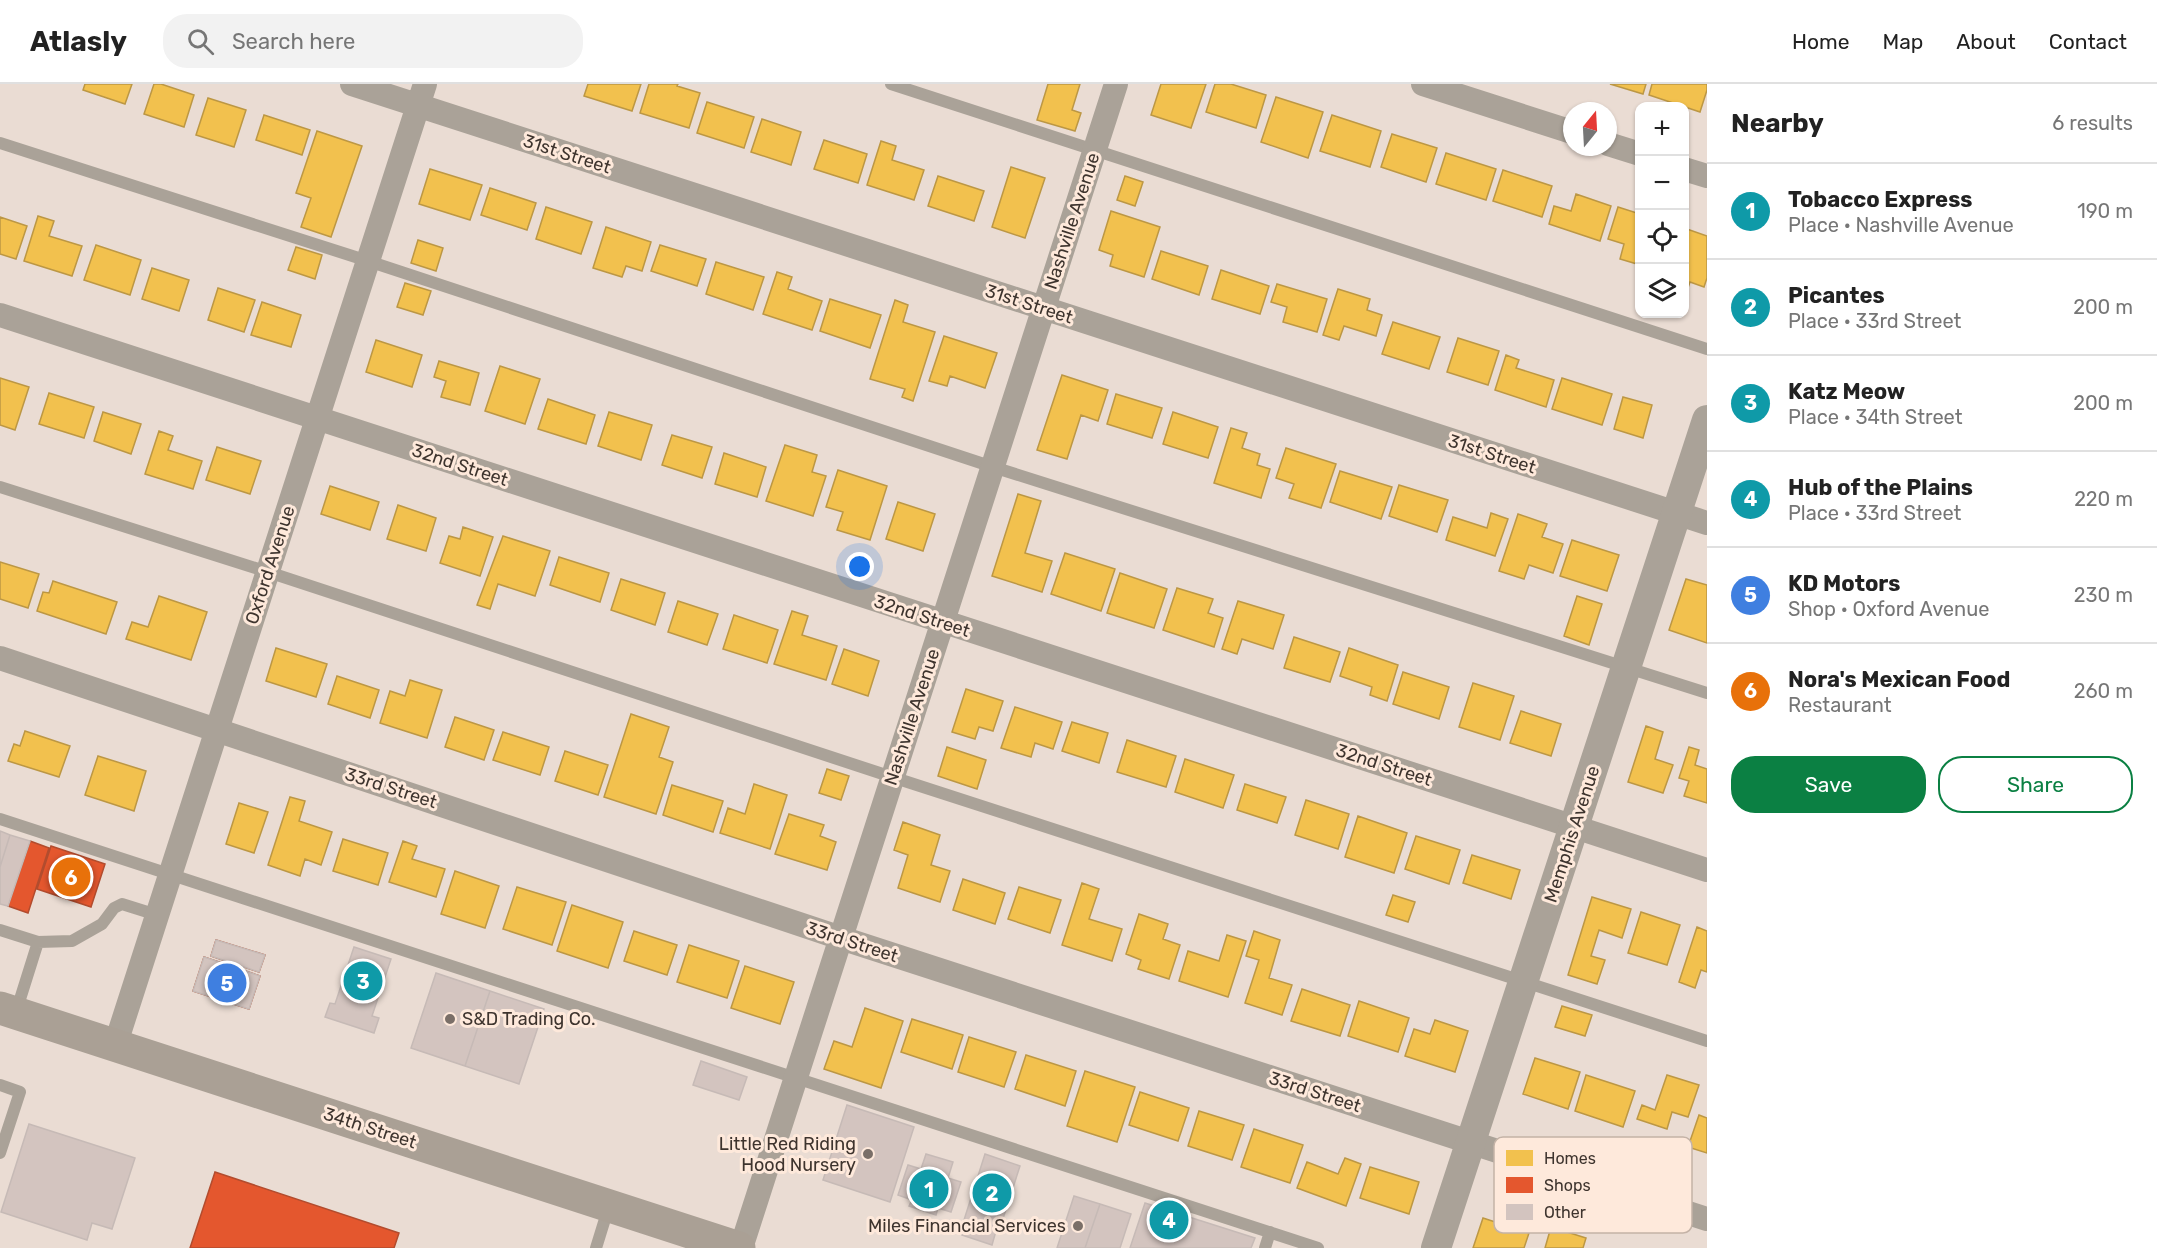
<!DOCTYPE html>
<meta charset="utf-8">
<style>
body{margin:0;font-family:Rubik,sans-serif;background:#f2f2f2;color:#222}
.controls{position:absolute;right:18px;top:18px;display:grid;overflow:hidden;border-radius:12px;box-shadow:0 2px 4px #0004}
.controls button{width:54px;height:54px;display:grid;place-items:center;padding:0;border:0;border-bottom:2px solid #e0e0e0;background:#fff;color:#222;font:30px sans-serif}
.compass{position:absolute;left:1563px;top:18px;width:54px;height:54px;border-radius:50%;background:#fff;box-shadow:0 2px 4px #0004;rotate:18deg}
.you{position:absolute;left:860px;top:483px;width:21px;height:21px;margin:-15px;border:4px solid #fff;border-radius:50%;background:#1a73e8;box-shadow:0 0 0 9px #1a73e833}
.badge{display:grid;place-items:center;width:39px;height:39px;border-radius:50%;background:#0b8043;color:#fff;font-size:20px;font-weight:700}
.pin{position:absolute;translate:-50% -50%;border:3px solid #fff;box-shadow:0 2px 6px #0006}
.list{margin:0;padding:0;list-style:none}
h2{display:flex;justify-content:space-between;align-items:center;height:78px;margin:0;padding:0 24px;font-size:26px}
h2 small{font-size:20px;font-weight:400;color:#767676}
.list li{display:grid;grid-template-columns:39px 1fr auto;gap:18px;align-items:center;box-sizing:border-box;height:96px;padding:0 24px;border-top:2px solid #e0e0e0}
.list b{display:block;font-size:22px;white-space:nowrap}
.list p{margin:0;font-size:20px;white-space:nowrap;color:#767676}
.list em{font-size:20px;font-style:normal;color:#767676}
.actions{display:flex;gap:12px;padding:18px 24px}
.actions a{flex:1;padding:14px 0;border:2px solid #0b8043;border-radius:24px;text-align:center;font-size:21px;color:#0b8043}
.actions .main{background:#0b8043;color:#fff}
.icon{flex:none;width:33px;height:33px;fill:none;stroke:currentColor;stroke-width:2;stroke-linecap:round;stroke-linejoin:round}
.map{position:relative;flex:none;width:1707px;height:1164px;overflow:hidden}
header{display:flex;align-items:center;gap:36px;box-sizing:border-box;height:84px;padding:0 30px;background:#fff;border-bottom:2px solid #e0e0e0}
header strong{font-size:28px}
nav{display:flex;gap:33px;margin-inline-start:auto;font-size:21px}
.search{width:420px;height:54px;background:#f2f2f2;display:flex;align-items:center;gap:15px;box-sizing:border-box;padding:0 21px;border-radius:24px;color:#767676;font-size:22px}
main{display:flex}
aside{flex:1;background:#fff}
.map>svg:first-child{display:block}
.homes{fill:#f2c14e;stroke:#bc9744;stroke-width:1.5}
.shops{fill:#e4572e;stroke:#b24c2e;stroke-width:1.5}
.building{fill:#d3c4bf;stroke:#c6bab6;stroke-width:1.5}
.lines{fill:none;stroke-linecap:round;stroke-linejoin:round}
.service{stroke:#aaa298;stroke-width:12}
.minor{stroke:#aaa298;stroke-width:24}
.tertiary{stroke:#aaa298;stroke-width:30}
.secondary{stroke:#aaa095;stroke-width:33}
.poi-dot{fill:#7a6f68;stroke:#fee9db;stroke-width:2}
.labels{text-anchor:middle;stroke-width:6;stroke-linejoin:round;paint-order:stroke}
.street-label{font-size:18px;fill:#3e342e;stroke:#fee9db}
.poi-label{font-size:18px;fill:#3e342e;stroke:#fee9db;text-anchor:end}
.key{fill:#fee9db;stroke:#c4b3a7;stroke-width:1.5}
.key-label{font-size:16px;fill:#3e342e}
</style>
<header>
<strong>Atlasly</strong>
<div class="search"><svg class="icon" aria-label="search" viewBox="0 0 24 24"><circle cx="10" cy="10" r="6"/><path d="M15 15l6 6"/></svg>Search here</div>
<nav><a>Home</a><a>Map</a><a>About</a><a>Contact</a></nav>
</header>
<main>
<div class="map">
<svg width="1707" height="1164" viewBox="0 0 1707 1164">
<rect width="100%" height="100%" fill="#eadcd3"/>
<path class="homes" d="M85 0H132L125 20 83 6Z
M154 0H161L194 11 184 43 144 30Z
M588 0H641L632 27 584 12Z
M649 0H678L677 2 700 9 689 44 640 29Z
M1048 0H1080L1072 26 1081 29 1075 47 1037 36Z
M1161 0H1206L1191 44 1151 31Z
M1215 0H1231L1266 11 1256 44 1206 28Z
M1610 0H1646L1643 10Z
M1652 0H1707V6L1700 28 1649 11Z
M1276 13 1323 28 1308 74 1261 58Z
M208 14 246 26 234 63 196 51Z
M707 18 754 33 744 64 697 49Z
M264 31 310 46 302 71 256 56Z
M1332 31 1381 47 1370 83 1320 67Z
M762 35 801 48 791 81 751 68Z
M317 47 362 62 331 153 301 143 311 114 296 109Z
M1392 50 1437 64 1426 98 1381 83Z
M824 56 867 70 858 99 814 85Z
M881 57 896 62 892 76 924 86 914 116 867 101Z
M1446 69 1496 85 1486 116 1436 100Z
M1011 83 1045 94 1025 154 992 143Z
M430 85 482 101 470 136 419 120Z
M1503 86 1552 102 1542 133 1493 117Z
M938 92 984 107 974 137 928 122Z
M1125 92 1143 98 1135 122 1117 116Z
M490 104 536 119 527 146 481 131Z
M1576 110 1611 122 1600 157 1549 140 1554 122 1571 127Z
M546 123 592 138 581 170 536 155Z
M1618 123 1640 130V172L1637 180 1620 175 1624 160 1608 155Z
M1111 127 1160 143 1144 193 1110 182 1113 171 1099 166Z
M38 132 54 137 49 152 82 162 72 192 24 177Z
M0 133 27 142 16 175 0 170Z
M606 143 651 158 642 187 626 182 622 193 593 184Z
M1684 144 1707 152V194L1704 203 1690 198 1684 215Z
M418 156 443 164 436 187 411 179Z
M96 161 141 176 130 211 84 196Z
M660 161 706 175 697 202 651 187Z
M296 163 322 171 315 195 288 186Z
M1161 167 1208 182 1199 211 1152 195Z
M716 178 764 193 753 226 706 210Z
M152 184 189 196 179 227 142 215Z
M1221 186 1269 202 1260 230 1212 215Z
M777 188 792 193 788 205 822 217 812 246 763 230Z
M405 199 431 207 423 231 397 223Z
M1277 200 1327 215 1317 248 1283 238 1287 223 1271 218Z
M218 204 255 216 244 248 208 236Z
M1338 205 1370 215 1367 226 1382 231 1376 252 1344 242 1339 256 1323 251Z
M830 215 881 231 870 264 820 247Z
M895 216 908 221 903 238 935 248 913 317 902 313 905 305 870 295Z
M262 218 301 231 291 263 251 251Z
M1393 238 1440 253 1429 285 1382 270Z
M944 252 997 269 985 304 950 292 947 302 929 297Z
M1458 254 1499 267 1488 301 1447 288Z
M376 256 422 271 412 303 366 288Z
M1506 271 1519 276 1516 284 1554 296 1546 323 1495 306Z
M439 277 479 289 470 321 441 313 446 297 434 293Z
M500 282 540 295 525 340 485 327Z
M1062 291 1108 306 1098 337 1081 331 1067 375 1037 366Z
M0 294 29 303 15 346 0 341Z
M1562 294 1612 310 1602 341 1552 325Z
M49 309 94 323 84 354 39 340Z
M1116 310 1162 324 1152 354 1107 340Z
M1623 313 1652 321 1643 354 1614 345Z
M548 315 595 331 586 360 538 345Z
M103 328 141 340 131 370 94 357Z
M609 328 652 341 641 376 598 362Z
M1173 328 1218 343 1208 374 1163 360Z
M1231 344 1247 349 1242 364 1260 370 1257 381 1270 385 1261 414 1214 399Z
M159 347 173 352 168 366 202 377 193 405 145 390Z
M672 351 712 363 702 394 662 381Z
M785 361 817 371 812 388 826 392 813 432 766 417Z
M217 363 261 377 250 410 206 396Z
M1286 364 1336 380 1321 424 1289 414 1294 400 1276 394Z
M724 369 766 383 757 413 715 400Z
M838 386 887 402 870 456 837 446 843 428 826 423Z
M1340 387 1392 403 1381 435 1330 418Z
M1399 401 1448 416 1437 448 1389 432Z
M330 402 379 418 370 446 321 430Z
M1018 410 1041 417 1025 469 1052 477 1042 508 992 492Z
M898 418 935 430 923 467 886 455Z
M398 421 436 434 426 467 387 455Z
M1491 429 1508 435 1495 472 1446 456 1453 433 1487 444Z
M1518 430 1547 440 1542 453 1563 460 1553 489 1529 481 1524 495 1499 487Z
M463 443 493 453 480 492 440 479 449 452 460 455Z
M503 452 550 467 535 512 498 500 490 525 477 521Z
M1572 456 1619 471 1607 507 1560 492Z
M1065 469 1115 485 1101 527 1051 510Z
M559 473 609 489 600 518 550 501Z
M0 478 39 490 28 524 0 515Z
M1120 489 1167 505 1154 544 1107 529Z
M621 495 665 509 655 541 611 526Z
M1686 495 1707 501V559L1669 546Z
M53 497 117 518 106 550 37 527 43 508 49 509Z
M1177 504 1213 515 1208 529 1223 534 1214 563 1163 546Z
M159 512 207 528 191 576 126 555 132 538 148 543Z
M1577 512 1602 520 1589 561 1564 552Z
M678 517 718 530 707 561 668 548Z
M1238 517 1284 531 1273 565 1242 555 1237 570 1222 565Z
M792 527 808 532 802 551 837 562 826 596 774 580Z
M734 531 778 546 767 579 723 565Z
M1294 553 1340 568 1330 598 1284 584Z
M276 564 327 580 316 613 266 597Z
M1349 564 1398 581 1387 617 1370 611 1372 603 1340 592Z
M844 565 879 577 868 612 832 600Z
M1403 588 1449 603 1439 635 1393 620Z
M337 592 379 606 370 634 328 620Z
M410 596 442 606 427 654 380 639 390 607 405 612Z
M1473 599 1514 612 1500 656 1459 643Z
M966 605 1003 617 993 647 979 643 975 655 952 648Z
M1015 623 1062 638 1053 665 1035 659 1031 673 1001 664Z
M1521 627 1561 640 1551 672 1510 659Z
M631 630 669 643 659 673 673 678 656 730 604 713Z
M455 633 494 646 484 676 445 663Z
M1072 638 1108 649 1099 679 1062 667Z
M1646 642 1663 648 1655 675 1673 681 1663 709 1628 698Z
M25 647 70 662 59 693 8 677 14 660 20 662Z
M503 648 549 663 540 691 493 676Z
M1127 656 1176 672 1166 703 1117 688Z
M947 663 986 676 977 705 938 692Z
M1689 663 1699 666 1695 681 1707 685V719L1684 712 1689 697 1679 694Z
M565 667 608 681 598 711 555 697Z
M98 672 146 687 134 727 85 711Z
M1185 675 1234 691 1223 724 1175 708Z
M827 685 849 692 841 716 819 709Z
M754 700 787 711 770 765 720 749 728 724 745 730Z
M1245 700 1286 713 1277 739 1237 726Z
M672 701 723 717 713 748 663 731Z
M290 713 305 717 299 737 332 748 321 781 305 775 300 792 268 781Z
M1306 716 1349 730 1338 765 1295 751Z
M239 719 268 728 254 769 226 760Z
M789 730 824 741 820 752 836 758 827 786 775 770Z
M1358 732 1407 749 1394 789 1345 773Z
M903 738 940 751 931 781 950 787 940 818 898 804 908 771 894 766Z
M1416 752 1460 766 1449 800 1405 785Z
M343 755 388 769 378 801 333 787Z
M403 757 417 762 412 775 445 785 436 813 389 798Z
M1472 771 1520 786 1511 815 1463 799Z
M455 787 499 802 485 844 441 830Z
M963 795 1005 809 995 840 953 826Z
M1082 799 1099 805 1089 835 1122 845 1112 877 1062 861Z
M517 803 566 818 552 861 503 845Z
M1019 803 1061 816 1050 849 1008 835Z
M1393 811 1415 818 1408 838 1386 831Z
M1592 813 1631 825 1622 854 1599 846 1591 872 1605 876 1597 900 1568 891Z
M572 821 623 838 608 884 557 867Z
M1641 828 1680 841 1667 881 1628 869Z
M1139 830 1168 840 1163 855 1180 861 1169 895 1138 885 1141 876 1126 870Z
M1697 843 1707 847V888L1701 886 1695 904 1679 898Z
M634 847 677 861 667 891 624 877Z
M1254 847 1280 856 1269 894 1292 901 1282 931 1245 919 1259 876 1246 872Z
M1227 851 1246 857 1228 913 1179 897 1188 867 1219 877Z
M689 861 739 877 727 914 677 898Z
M745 882 794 898 780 940 731 924Z
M1302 905 1350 921 1340 952 1291 937Z
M1359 917 1409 934 1398 968 1348 952Z
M1562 922 1592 931 1585 952 1555 943Z
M865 924 903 937 881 1004 824 985 834 957 852 963Z
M912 935 963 951 952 985 901 968Z
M1435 936 1468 947 1455 988 1405 972 1414 945 1430 950Z
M969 953 1016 968 1004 1003 958 988Z
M1026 971 1076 987 1065 1022 1015 1005Z
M1535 974 1580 988 1568 1025 1523 1010Z
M1085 987 1135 1003 1117 1058 1067 1042Z
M1586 991 1635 1007 1623 1043 1575 1027Z
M1667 991 1699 1001 1688 1033 1672 1028 1667 1045 1637 1035 1642 1021 1655 1026Z
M1140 1008 1189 1024 1178 1057 1129 1041Z
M1199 1027 1244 1041 1232 1076 1188 1062Z
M1699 1031 1707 1034V1069L1688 1063Z
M1254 1045 1303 1061 1290 1099 1241 1083Z
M1345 1074 1361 1080 1346 1122 1297 1104 1307 1078 1338 1090Z
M1370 1083 1419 1098 1409 1130 1360 1114Z
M1483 1134 1529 1149 1524 1164H1473Z
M1551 1143 1586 1154 1583 1164H1545Z"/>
<path class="shops" d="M30 757 49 764 28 829 8 822Z
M51 762 105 780 91 823 37 805Z
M216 856 265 871 259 888 211 872Z
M204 873 260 892 249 925 193 907Z
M215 1088 399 1149 394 1164H190Z"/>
<path class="building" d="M0 747 10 751 0 783Z
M10 751 30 757 8 822 0 820V783Z
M216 856 265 871 259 888 211 872Z
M354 863 391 875 372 932 379 934 374 949 325 933 330 919 335 920Z
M204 873 260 892 249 925 193 907Z
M436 889 490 907 465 982 411 964Z
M490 907 544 925 519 1000 465 982Z
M701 977 747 993 739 1016 693 1001Z
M847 1021 914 1043 890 1118 823 1096Z
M29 1040 135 1074 112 1145 92 1139 87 1156 1 1128Z
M926 1070 953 1078 948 1094 961 1098 951 1128 938 1124 936 1131 909 1122 912 1116 898 1111 908 1081 921 1085Z
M985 1070 1020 1082 999 1147H996L992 1161 962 1151 967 1137 964 1136Z
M1074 1112 1100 1120 1085 1164H1057Z
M1145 1119 1255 1154 1251 1164H1130Z
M1100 1120 1131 1130 1120 1164H1085Z"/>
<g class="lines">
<path class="service" d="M891 0 1707 265
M0 59 368 177 993 383 1707 609
M0 403 268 488 892 693 1707 957
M0 735 1318 1164
M0 846 38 858 72 857 102 840 114 824 122 820 157 831
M16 928 38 858
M0 1001 20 1008 0 1069
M596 1164 609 1122
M1265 1164 1270 1148"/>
<path class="minor" d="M352 0 1707 439
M1423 0 1572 48
M1608 60 1640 70
M1684 85 1707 92
M0 231 1707 786
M0 574 841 854 1707 1135
M115 962 425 0
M741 1164 1116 0"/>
<path class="tertiary" d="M1436 1164 1707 336"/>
<path class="secondary" d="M0 924 739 1164"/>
</g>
<g class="poi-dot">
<circle cx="450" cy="935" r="6"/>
<circle cx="868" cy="1070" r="6"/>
<circle cx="1078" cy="1142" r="6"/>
</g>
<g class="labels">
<g class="street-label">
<text transform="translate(567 70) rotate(18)" y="6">31st Street</text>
<text transform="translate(1072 137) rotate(-72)" y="6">Nashville Avenue</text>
<text transform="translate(1029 220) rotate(18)" y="6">31st Street</text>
<text transform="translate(1492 370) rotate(18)" y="6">31st Street</text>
<text transform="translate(460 381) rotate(18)" y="6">32nd Street</text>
<text transform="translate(270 481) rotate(-72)" y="6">Oxford Avenue</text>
<text transform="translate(922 532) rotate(18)" y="6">32nd Street</text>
<text transform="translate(912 633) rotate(-72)" y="6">Nashville Avenue</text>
<text transform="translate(1384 681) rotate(18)" y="6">32nd Street</text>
<text transform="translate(391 704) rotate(18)" y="6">33rd Street</text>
<text transform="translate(1572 750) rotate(-72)" y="6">Memphis Avenue</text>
<text transform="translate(852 858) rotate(18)" y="6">33rd Street</text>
<text transform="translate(1315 1008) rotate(18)" y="6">33rd Street</text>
<text transform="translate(370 1044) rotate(18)" y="6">34th Street</text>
</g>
<g class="poi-label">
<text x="462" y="941" text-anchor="start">S&amp;D Trading Co.</text>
<text x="856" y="1066">Little Red Riding<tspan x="856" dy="21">Hood Nursery</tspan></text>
<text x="1066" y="1148">Miles Financial Services</text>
</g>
</g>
<rect x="1494" y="1053" width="198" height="96" rx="9" class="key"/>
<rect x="1506" y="1066" width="27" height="16" fill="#f2c14e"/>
<rect x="1506" y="1093" width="27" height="16" fill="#e4572e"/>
<rect x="1506" y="1120" width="27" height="16" fill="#d3c4bf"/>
<g class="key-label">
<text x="1544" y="1080">Homes</text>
<text x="1544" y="1107">Shops</text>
<text x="1544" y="1134">Other</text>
</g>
</svg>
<div class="controls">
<button>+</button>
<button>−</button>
<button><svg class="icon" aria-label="locate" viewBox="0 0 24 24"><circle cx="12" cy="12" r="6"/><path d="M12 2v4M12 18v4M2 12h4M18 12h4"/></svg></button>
<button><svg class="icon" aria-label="layers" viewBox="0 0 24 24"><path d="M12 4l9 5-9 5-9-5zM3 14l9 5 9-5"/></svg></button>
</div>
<svg class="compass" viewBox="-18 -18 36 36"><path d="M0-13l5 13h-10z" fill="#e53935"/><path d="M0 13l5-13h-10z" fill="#767676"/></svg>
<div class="you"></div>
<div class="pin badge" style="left:929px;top:1105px;background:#0f9aa8">1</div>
<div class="pin badge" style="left:992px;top:1109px;background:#0f9aa8">2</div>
<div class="pin badge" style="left:363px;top:897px;background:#0f9aa8">3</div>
<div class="pin badge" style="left:1169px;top:1136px;background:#0f9aa8">4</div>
<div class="pin badge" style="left:227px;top:899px;background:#3f7fe0">5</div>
<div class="pin badge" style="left:71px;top:793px;background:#e8710a">6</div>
</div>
<aside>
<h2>Nearby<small>6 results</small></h2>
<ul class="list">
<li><span class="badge" style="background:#0f9aa8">1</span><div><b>Tobacco Express</b><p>Place · Nashville Avenue</p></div><em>190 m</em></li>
<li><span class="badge" style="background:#0f9aa8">2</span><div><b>Picantes</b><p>Place · 33rd Street</p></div><em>200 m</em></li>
<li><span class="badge" style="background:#0f9aa8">3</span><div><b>Katz Meow</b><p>Place · 34th Street</p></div><em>200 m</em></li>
<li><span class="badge" style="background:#0f9aa8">4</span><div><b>Hub of the Plains</b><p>Place · 33rd Street</p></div><em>220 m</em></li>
<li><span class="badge" style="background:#3f7fe0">5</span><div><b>KD Motors</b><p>Shop · Oxford Avenue</p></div><em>230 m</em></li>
<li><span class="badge" style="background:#e8710a">6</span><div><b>Nora's Mexican Food</b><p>Restaurant</p></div><em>260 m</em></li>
</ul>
<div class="actions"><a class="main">Save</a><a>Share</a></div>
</aside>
</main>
